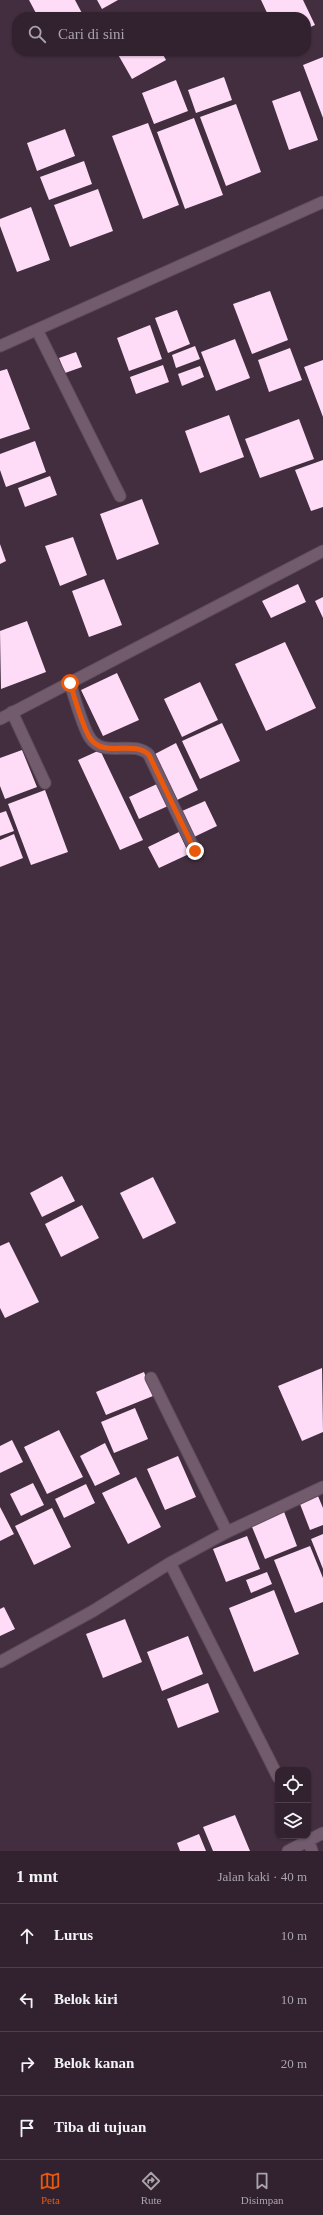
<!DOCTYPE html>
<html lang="id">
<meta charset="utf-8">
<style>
body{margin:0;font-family:Georgia,serif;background:#3a2a37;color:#f1f3f6}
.controls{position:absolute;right:12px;bottom:12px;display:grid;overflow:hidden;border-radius:8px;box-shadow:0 1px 3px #0004}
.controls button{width:36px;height:36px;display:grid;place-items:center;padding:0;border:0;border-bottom:1px solid #4d3f4b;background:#32222f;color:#f1f3f6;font:20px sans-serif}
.stop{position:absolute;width:12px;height:12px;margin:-9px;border:3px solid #ea580c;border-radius:50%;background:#fff}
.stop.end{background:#ea580c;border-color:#fff;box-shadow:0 1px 4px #0008}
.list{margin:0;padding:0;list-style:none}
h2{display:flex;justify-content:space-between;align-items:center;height:52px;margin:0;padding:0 16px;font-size:17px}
h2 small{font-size:13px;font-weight:400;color:#a8a4aa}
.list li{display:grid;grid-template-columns:26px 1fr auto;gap:12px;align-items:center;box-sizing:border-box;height:64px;padding:0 16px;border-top:1px solid #4d3f4b}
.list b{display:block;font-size:15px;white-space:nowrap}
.list em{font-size:13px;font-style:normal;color:#a8a4aa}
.icon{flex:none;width:22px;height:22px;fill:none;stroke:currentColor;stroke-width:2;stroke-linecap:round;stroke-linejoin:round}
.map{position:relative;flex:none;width:323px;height:1851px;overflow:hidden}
.search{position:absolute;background:#32222f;box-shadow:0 1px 3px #0004;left:12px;right:12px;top:12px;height:44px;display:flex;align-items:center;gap:10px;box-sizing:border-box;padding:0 14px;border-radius:16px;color:#a8a4aa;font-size:15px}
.sheet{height:308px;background:#32222f}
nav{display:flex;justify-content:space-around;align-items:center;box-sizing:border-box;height:56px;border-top:1px solid #4d3f4b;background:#32222f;font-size:11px;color:#a8a4aa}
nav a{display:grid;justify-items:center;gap:2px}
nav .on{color:#ea580c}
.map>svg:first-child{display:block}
.building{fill:#fedbf7}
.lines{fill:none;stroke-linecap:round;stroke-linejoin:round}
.service-casing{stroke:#5e4c5b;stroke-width:13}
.minor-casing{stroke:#5e4c5b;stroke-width:13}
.service{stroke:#735b6e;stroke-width:11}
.minor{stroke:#735b6e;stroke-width:11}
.route{stroke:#ea580c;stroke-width:5}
</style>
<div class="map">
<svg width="323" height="1851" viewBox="0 0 323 1851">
<rect width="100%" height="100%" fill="#422e3f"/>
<path class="building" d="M29 0H75L84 17H38Z
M97 0H118L102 9Z
M261 0H303L315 25 306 29V17H269Z
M116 51H161L166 60 132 79Z
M323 57V118L303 65Z
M224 77 232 100 196 113 188 90Z
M176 80 188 111 154 124 142 93Z
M300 91 318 140 289 150 272 101Z
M236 104 261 172 226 186 200 117Z
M194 118 223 195 185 209 157 132Z
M148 123 179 205 143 219 112 136Z
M65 129 75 156 37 171 27 143Z
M84 161 92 184 49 200 40 177Z
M98 189 113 231 70 247 54 205Z
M31 207 50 260 17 272 0 226V219Z
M270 291 288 340 252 354 233 304Z
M177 310 190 344 168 353 155 318Z
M150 325 162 359 129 371 117 338Z
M235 339 250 378 216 391 201 352Z
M195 346 200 359 176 368 172 355Z
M290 348 302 380 269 392 258 360Z
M76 352 82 367 65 373 59 358Z
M323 360V417L304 367Z
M163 365 169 382 136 394 130 377Z
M200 366 204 377 182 386 178 374Z
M7 369 30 429 0 439V371Z
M229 415 244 457 200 473 185 431Z
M299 419 314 459 260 478 245 439Z
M35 441 46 472 6 487 0 470V454Z
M323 460V507L311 511 295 470Z
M50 476 57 495 25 507 18 488Z
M142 499 159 544 117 560 100 514Z
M73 537 87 575 60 586 45 546Z
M0 544 6 561 0 564Z
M104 579 122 625 89 637 72 591Z
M298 584 306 602 271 618 262 601Z
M323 597V618L315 601Z
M27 621 46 672 1 689 0 631Z
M285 642 316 708 266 731 235 664Z
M117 673 139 720 103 736 81 690Z
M200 682 218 720 182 737 164 699Z
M222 723 240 761 200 779 182 741Z
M176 743 198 790 177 800 155 754Z
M22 750 37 787 5 799 0 786V758Z
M100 750 143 840 120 850 78 760Z
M157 784 168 806 139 819 129 797Z
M45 790 68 852 31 865 8 804Z
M205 801 217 826 194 837 182 811Z
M6 811 14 831 0 836V813Z
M179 832 189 854 159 868 148 847Z
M14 834 23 858 0 867V840Z
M62 1176 75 1201 42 1217 30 1193Z
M153 1177 176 1223 143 1239 120 1193Z
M82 1205 99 1238 61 1257 45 1224Z
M9 1242 39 1302 5 1318 0 1308V1246Z
M322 1368 323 1432 302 1441 278 1386Z
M144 1372 153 1396 106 1415 96 1392Z
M135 1408 148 1439 114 1453 101 1422Z
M59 1430 83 1477 47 1494 24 1447Z
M12 1440 23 1462 0 1473V1446Z
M105 1443 120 1474 95 1486 80 1456Z
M178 1456 196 1497 165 1510 147 1469Z
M136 1477 161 1527 128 1544 102 1493Z
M33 1483 44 1505 21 1516 10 1494Z
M86 1484 95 1503 64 1518 55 1499Z
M318 1496 323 1508V1525L310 1530 300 1504Z
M0 1507 14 1534 0 1541Z
M52 1508 71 1547 34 1565 15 1526Z
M283 1509 297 1546 265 1559 250 1522Z
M323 1534V1569L311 1539Z
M247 1536 260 1569 226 1582 213 1549Z
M310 1546 323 1578V1602L295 1613 274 1560Z
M267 1572 272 1584 251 1593 246 1580Z
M274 1590 299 1654 254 1672 229 1608Z
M4 1607 15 1629 0 1636V1609Z
M125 1619 142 1662 103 1678 86 1634Z
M188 1636 203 1674 162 1691 147 1652Z
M208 1683 219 1712 178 1728 167 1699Z
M235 1815 250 1851H213L203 1827Z
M199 1834 206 1851H180L177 1843Z"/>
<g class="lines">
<defs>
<path id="service" d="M12 712 45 783"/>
<path id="minor" d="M37 330 120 496
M0 346 323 202
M70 683C74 696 83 728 90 738 104 759 134 739 149 755L195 851
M0 719 323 551
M151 1378 227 1532
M170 1563 278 1777
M0 1662 93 1611 170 1563 227 1532 323 1487
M307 1836 312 1851
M288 1851 323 1833"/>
</defs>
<use href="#service" class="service-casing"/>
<use href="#minor" class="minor-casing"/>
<use href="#service" class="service"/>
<use href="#minor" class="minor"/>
</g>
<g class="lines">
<path class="route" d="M70 683C74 696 83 728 90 738 104 759 134 739 149 755L195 851"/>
</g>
</svg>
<div class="controls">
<button><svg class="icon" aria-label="locate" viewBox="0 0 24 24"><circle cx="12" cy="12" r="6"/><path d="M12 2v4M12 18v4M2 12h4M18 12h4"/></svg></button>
<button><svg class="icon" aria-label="layers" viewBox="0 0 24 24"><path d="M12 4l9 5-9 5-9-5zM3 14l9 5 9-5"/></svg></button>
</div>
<div class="stop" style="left:70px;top:683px"></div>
<div class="stop end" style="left:195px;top:851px"></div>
<div class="search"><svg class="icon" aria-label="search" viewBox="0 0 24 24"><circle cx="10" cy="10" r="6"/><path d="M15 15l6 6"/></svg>Cari di sini</div>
</div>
<section class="sheet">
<h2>1 mnt<small>Jalan kaki · 40 m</small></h2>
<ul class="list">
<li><svg class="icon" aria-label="ahead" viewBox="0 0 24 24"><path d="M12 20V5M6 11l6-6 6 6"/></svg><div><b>Lurus</b></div><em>10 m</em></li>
<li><svg class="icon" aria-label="left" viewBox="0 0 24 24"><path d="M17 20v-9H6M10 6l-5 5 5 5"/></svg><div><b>Belok kiri</b></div><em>10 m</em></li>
<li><svg class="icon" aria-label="right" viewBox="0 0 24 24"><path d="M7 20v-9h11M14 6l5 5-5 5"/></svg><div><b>Belok kanan</b></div><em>20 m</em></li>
<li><svg class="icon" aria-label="arrive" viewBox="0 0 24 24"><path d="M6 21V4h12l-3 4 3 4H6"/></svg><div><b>Tiba di tujuan</b></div></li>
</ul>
</section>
<nav>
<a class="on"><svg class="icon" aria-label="map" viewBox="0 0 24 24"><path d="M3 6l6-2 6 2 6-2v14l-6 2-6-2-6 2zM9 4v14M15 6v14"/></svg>Peta</a>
<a><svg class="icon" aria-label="directions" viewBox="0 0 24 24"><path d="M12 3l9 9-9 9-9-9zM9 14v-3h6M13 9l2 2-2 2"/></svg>Rute</a>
<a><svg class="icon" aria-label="saved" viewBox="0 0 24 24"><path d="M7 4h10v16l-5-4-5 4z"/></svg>Disimpan</a>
</nav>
